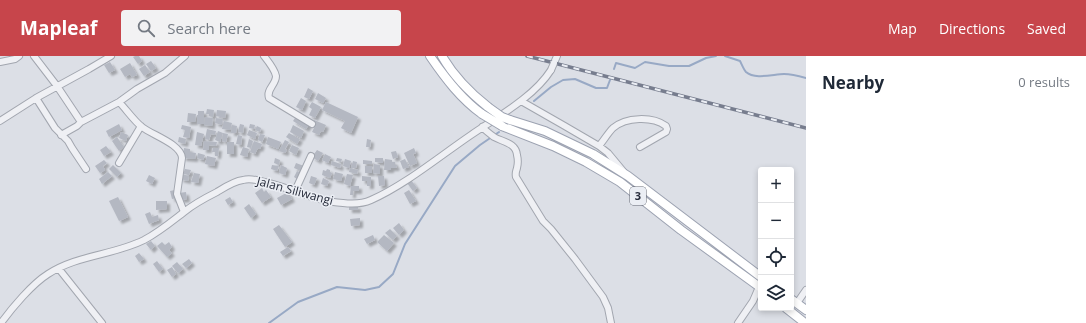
<!DOCTYPE html>
<meta charset="utf-8">
<style>
body{margin:0;font-family:"Open Sans",sans-serif;background:#f2f2f3;color:#1f2937}
.controls{position:absolute;right:12px;bottom:12px;display:grid;overflow:hidden;border-radius:4px;box-shadow:0 2px 6px #0003}
.controls button{width:36px;height:36px;display:grid;place-items:center;padding:0;border:0;border-bottom:1px solid #e0e1e3;background:#fff;color:#1f2937;font:20px sans-serif}
.list{margin:0;padding:0;list-style:none}
h2{display:flex;justify-content:space-between;align-items:center;height:52px;margin:0;padding:0 16px;font-size:17px}
h2 small{font-size:13px;font-weight:400;color:#747a83}
.icon{flex:none;width:22px;height:22px;fill:none;stroke:currentColor;stroke-width:2;stroke-linecap:round;stroke-linejoin:round}
.map{position:relative;flex:none;width:806px;height:267px;overflow:hidden}
header{display:flex;align-items:center;gap:24px;box-sizing:border-box;height:56px;padding:0 20px;background:#c7454b;color:#fff}
header strong{font-size:19px}
nav{display:flex;gap:22px;margin-inline-start:auto;font-size:14px}
.search{width:280px;height:36px;background:#f2f2f3;display:flex;align-items:center;gap:10px;box-sizing:border-box;padding:0 14px;border-radius:4px;color:#747a83;font-size:15px}
main{display:flex}
aside{flex:1;background:#fff}
.map>svg:first-child{display:block}
.lines{fill:none;stroke-linecap:round;stroke-linejoin:round}
.stream{stroke:#98a9c5;stroke-width:2}
.building{fill:#b4b8c2;filter:url(#shadow)}
.minor-casing{stroke:#a2a6af;stroke-width:8}
.major-casing{stroke:#9ca2b1;stroke-width:10}
.minor{stroke:#eff0f4;stroke-width:6}
.major{stroke:#fff;stroke-width:8}
.rail-casing{stroke:#777d8e;stroke-width:3.5}
.rail{stroke:#ebeef4;stroke-width:2;stroke-dasharray:6;stroke-linecap:butt}
.minor-bridge-casing{stroke:#a2a6af;stroke-width:8;stroke-linecap:butt}
.major-bridge-casing{stroke:#9ca2b1;stroke-width:10;stroke-linecap:butt}
.minor-bridge{stroke:#eff0f4;stroke-width:6}
.major-bridge{stroke:#fff;stroke-width:8}
.labels{text-anchor:middle;stroke-width:3;stroke-linejoin:round;paint-order:stroke}
.shield{fill:#ebeef4;stroke:#626672;stroke-width:1}
.shield-label{font-size:11px;font-weight:bold;fill:#272c3b}
.street-label{font-size:12px;fill:#272c3b;stroke:#ebeef4}
</style>
<header>
<strong>Mapleaf</strong>
<div class="search"><svg class="icon" aria-label="search" viewBox="0 0 24 24"><circle cx="10" cy="10" r="6"/><path d="M15 15l6 6"/></svg>Search here</div>
<nav><a>Map</a><a>Directions</a><a>Saved</a></nav>
</header>
<main>
<div class="map">
<svg width="806" height="267" viewBox="0 0 806 267">
<defs>
<filter id="shadow"><feDropShadow dx="3" dy="3" stdDeviation="1" flood-color="#0004"/></filter>
</defs>
<rect width="100%" height="100%" fill="#dcdfe6"/>
<g class="lines">
<path class="stream" d="M725 0 740 5C742 9 744 14 746 16 755 24 774 18 784 18 791 18 799 20 806 22
M614 13 616 7 635 12 645 6 669 10H689L706 2 716 0
M534 45 551 31 563 24 575 23 596 32H607L610 24
M269 267 298 246 337 231 365 234 379 231 393 218 405 188 455 110 480 89 499 76"/>
</g>
<path class="building" d="M135 0H139L142 5 138 8 133 1Z
M151 5 156 12 151 15 146 8Z
M110 6 115 14 109 17 104 9Z
M130 7 137 19 132 21 130 18 125 21 120 13Z
M145 9 150 16 144 20 139 13Z
M308 32 313 35 309 43 304 41Z
M318 37 326 42 323 47 315 43Z
M301 42 306 45 302 54 296 51Z
M312 46 321 51 315 62 309 59 312 53 309 51Z
M326 46 358 61 351 77 341 72 345 65 322 54Z
M207 53 214 54 213 61 209 60V58H206Z
M217 54 226 55 225 62 216 60Z
M198 55H204V68H197V59H198Z
M188 57 196 58 195 66H187Z
M297 59 310 67 306 73 293 65Z
M205 61 213 62 212 70 204 69Z
M216 62 223 63 222 69 215 67Z
M314 64 326 69 323 76 321 75 319 79 312 76 314 72 311 71Z
M224 65 232 67 230 74 222 73Z
M119 68 122 74 109 81 106 75Z
M240 68 244 69 243 77 238 76Z
M250 68 255 69 254 73 249 72Z
M182 69 191 71 189 82 183 81 185 74 181 73Z
M232 69 237 70 236 77H231Z
M293 69 304 75 301 82 290 76Z
M257 70 261 72 260 76 255 74Z
M207 73 216 75 215 79 211 78 209 84 205 83Z
M249 74 257 77 255 83 247 79Z
M218 75 223 77 220 86 215 84Z
M121 76 128 79 126 85 119 82Z
M197 76 204 78 201 90 195 89Z
M223 77 228 78 226 86 222 85Z
M289 77 300 83 297 88 286 81Z
M260 78 265 79 262 86 258 84Z
M238 79 242 80 241 89 236 88Z
M117 81 124 91 119 95 112 85Z
M179 81 186 83 185 88 178 86Z
M268 81 281 86 278 93 266 88Z
M249 83 253 85 251 92 247 91Z
M367 83 371 84 370 91H366Z
M285 84 289 86 285 93 287 94 285 97 279 95Z
M204 85 217 86 216 90 209 89V94H203Z
M254 85 262 88 260 93 258 92 255 98 250 96Z
M227 86H234V98H227Z
M292 89 299 92 296 99 289 95Z
M106 90 111 96 104 100 100 94Z
M243 91 249 93 247 101 240 99Z
M184 92 190 93V96L196 97 195 103 183 102Z
M213 92H219L218 100H215V96H212Z
M414 92 416 97 413 98 417 107 410 110 404 97Z
M317 94 323 97 318 105 312 101Z
M396 95 398 101 393 103 391 96Z
M198 97 205 99 203 104 197 102Z
M325 98 331 101 328 107 322 104Z
M207 100 216 102 214 110 205 108Z
M275 102 280 104 279 109 274 107Z
M337 102 342 103 341 106 336 105Z
M375 102H383V107L375 106Z
M345 103 351 105 349 112 343 110Z
M385 103 392 104V106H395V109H397L396 112H391V114H384Z
M405 103 409 111 403 113 400 105Z
M104 104 107 107 103 110 105 114 100 117 95 110Z
M363 104 372 105V108H363Z
M332 105 341 108 340 112 331 109Z
M353 105 357 106 356 112H351Z
M296 107 304 110 301 115 294 112Z
M374 108 380 109V118L373 117Z
M113 109 121 117 117 121 109 113Z
M272 109 279 110 277 115 271 113Z
M281 109 287 112 285 119 279 117Z
M365 110H372V117H365Z
M350 112 358 114 357 118 349 116Z
M185 113 191 114 189 119 183 118Z
M327 113 330 114V116L332 117 330 122 322 119 323 114 326 115Z
M297 115 301 117 297 123 294 121Z
M108 116 112 120 102 128 99 123Z
M335 116 343 118 341 125 333 123Z
M194 117 200 118 198 127 191 126Z
M182 118 189 120 188 125 180 123Z
M347 118 353 119 350 130 344 128Z
M149 119 155 122 152 128 146 125Z
M311 120 317 122 314 129 309 127Z
M362 120 371 121V130H367V125H362Z
M378 120H384L385 129 379 130Z
M323 122 329 125 327 130 321 128Z
M411 124 417 132 413 135 407 127Z
M351 130H359V135H353V139H350Z
M262 132 264 136 266 134 271 141 262 147 255 137Z
M175 134 177 142 172 143 170 135Z
M409 134 416 145 410 148 404 137Z
M186 136 187 143 181 144 179 137Z
M288 136 292 143 281 149 277 142Z
M118 141 128 161 119 165 109 145Z
M230 141 233 146 228 149 225 144Z
M156 145H167V153L156 154Z
M249 148 256 158 251 162 244 152Z
M349 150H358V154H349Z
M150 156 152 161 158 159 159 164 149 168 145 158Z
M360 162V169L351 170 350 163Z
M399 167 404 174 399 179 393 172Z
M279 169 292 186 285 191 273 173Z
M390 173 397 180 393 184 385 177Z
M373 179 375 184 367 188 364 183Z
M384 179 394 187 387 195 377 186Z
M151 185 155 190 151 194 146 188Z
M162 186 165 189 169 186 172 191 169 194 172 197 167 201 157 190Z
M288 191 291 195 283 200 280 196Z
M139 197 144 203 139 206 135 200Z
M189 203 192 207 186 212 182 208Z
M157 205 163 213 159 216 153 208Z
M177 206 183 213 178 217 172 210Z
M172 211 176 218 172 221 167 214Z"/>
<g class="lines">
<defs>
<path id="minor" d="M34 0 57 30 81 66 119 46 137 33 165 17 185 0
M264 0C268 5 275 15 276 20 276 29 266 33 269 42L312 68
M0 6 15 3 19 0
M554 7 557 0
M36 42 55 72 68 85 72 92 86 113
M521 45 563 69 599 90 608 97 623 115
M119 46C126 53 134 65 142 71 152 79 181 88 182 102L177 138 184 156
M0 65 36 42 89 13 111 0
M482 71C486 75 490 78 494 81 503 86 516 87 517 99 518 103 518 108 517 112 516 116 515 117 516 121L543 165 551 173 575 203 603 241 608 252 611 267
M61 79 77 70 81 66
M599 90C604 84 608 77 613 72 626 61 652 60 666 70L667 73 666 76 640 91
M119 107 141 70
M295 135 311 100
M59 213 102 267
M797 247 806 234
M1 267C12 252 32 228 48 218 77 199 114 199 144 184 159 176 171 166 184 156 194 148 205 142 217 136 225 131 234 125 243 124 250 122 258 124 265 126 291 132 317 146 343 147 352 148 362 148 371 144 405 129 440 100 471 79 497 61 534 41 551 14
M738 267 753 245 759 231"/>
<path id="major" d="M430 0C445 22 461 43 482 58
M442 0C454 21 469 36 488 51
M510 64 545 75 593 98 628 120 761 221
M502 70 553 90 586 106 620 126 681 174 761 232
M791 243 806 254
M786 252 805 267"/>
</defs>
<use href="#minor" class="minor-casing"/>
<use href="#major" class="major-casing"/>
<use href="#minor" class="minor"/>
<use href="#major" class="major"/>
<defs>
<path id="rail" d="M527 0 806 72"/>
</defs>
<use href="#rail" class="rail-casing"/>
<use href="#rail" class="rail"/>
<defs>
<path id="minor-bridge" d="M551 14 554 7"/>
<path id="major-bridge" d="M488 51 502 61 510 64
M482 58 502 70"/>
</defs>
<use href="#minor-bridge" class="minor-bridge-casing"/>
<use href="#major-bridge" class="major-bridge-casing"/>
<use href="#minor-bridge" class="minor-bridge"/>
<use href="#major-bridge" class="major-bridge"/>
</g>
<g class="labels">
<rect class="shield" x="630" y="131" width="16" height="18" rx="3"/>
<g class="shield-label">
<text x="638" y="144">3</text>
</g>
<g class="street-label">
<text transform="translate(295 135) rotate(15)" y="4">Jalan Siliwangi</text>
</g>
</g>
</svg>
<div class="controls">
<button>+</button>
<button>−</button>
<button><svg class="icon" aria-label="locate" viewBox="0 0 24 24"><circle cx="12" cy="12" r="6"/><path d="M12 2v4M12 18v4M2 12h4M18 12h4"/></svg></button>
<button><svg class="icon" aria-label="layers" viewBox="0 0 24 24"><path d="M12 4l9 5-9 5-9-5zM3 14l9 5 9-5"/></svg></button>
</div>
</div>
<aside>
<h2>Nearby<small>0 results</small></h2>
<ul class="list">
</ul>
</aside>
</main>
